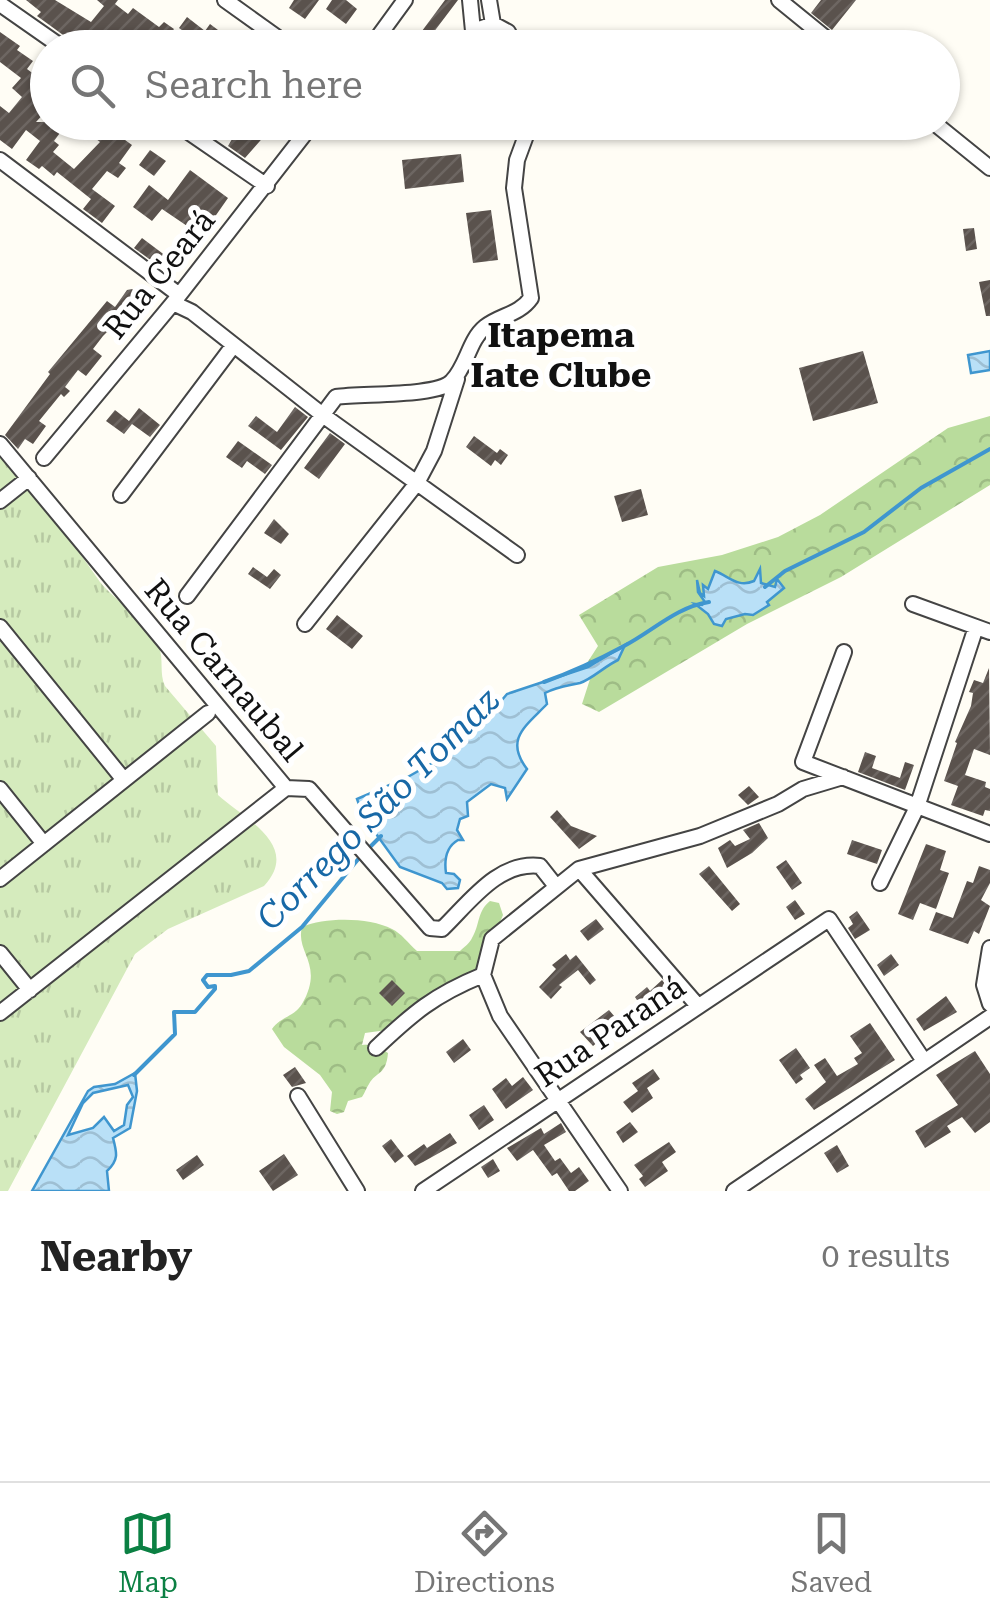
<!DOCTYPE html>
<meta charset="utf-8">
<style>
body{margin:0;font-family:"Roboto Serif",serif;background:#f2f2f2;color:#222}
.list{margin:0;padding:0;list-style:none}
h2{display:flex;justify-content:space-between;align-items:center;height:130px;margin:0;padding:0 40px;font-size:42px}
h2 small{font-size:32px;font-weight:400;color:#767676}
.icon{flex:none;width:55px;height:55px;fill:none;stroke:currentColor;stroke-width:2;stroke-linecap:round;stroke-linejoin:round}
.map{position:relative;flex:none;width:990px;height:1191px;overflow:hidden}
.search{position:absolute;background:#fff;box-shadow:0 2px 8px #0004;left:30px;right:30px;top:30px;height:110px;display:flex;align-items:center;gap:25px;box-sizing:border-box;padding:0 35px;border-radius:55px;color:#767676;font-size:38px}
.sheet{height:290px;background:#fff}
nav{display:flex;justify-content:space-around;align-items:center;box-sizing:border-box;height:140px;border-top:2px solid #e0e0e0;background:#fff;font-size:28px;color:#767676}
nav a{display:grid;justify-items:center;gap:5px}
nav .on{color:#0b8043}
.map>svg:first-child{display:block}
.grass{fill:url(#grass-tufts)}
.forest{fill:url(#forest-crowns)}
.water{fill:url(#water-waves);stroke:#3f96cf;stroke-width:2.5;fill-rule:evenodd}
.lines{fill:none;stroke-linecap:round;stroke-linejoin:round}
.stream{stroke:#3f96cf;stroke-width:4}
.building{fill:url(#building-hatch)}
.minor-casing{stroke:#444;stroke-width:18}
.minor{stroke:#fff;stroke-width:14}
.labels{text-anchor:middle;stroke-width:10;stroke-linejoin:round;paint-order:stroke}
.street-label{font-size:32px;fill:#111;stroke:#fff}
.neighbourhood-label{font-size:35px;font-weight:bold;fill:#111;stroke:#fff}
.water-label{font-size:35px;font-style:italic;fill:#1768a6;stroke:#fff}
</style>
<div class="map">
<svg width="990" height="1191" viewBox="0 0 990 1191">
<defs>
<pattern id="grass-tufts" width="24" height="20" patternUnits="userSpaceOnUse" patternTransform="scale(2.5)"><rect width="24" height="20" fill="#d5ebbd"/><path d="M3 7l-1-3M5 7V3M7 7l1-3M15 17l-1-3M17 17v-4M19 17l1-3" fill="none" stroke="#b6c8a1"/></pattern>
<pattern id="forest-crowns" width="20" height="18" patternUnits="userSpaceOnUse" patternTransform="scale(2.5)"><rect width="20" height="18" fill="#b9dc9c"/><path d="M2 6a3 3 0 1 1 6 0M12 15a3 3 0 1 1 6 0" fill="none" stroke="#9ebc85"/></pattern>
<pattern id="water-waves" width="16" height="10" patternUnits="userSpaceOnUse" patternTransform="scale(2.5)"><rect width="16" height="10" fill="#b9e0f7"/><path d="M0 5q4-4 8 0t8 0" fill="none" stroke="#9ebfd3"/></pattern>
<pattern id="building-hatch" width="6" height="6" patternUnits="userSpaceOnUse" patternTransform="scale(2.5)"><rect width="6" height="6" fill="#5a524d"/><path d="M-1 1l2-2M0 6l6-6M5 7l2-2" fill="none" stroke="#6d6662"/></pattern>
</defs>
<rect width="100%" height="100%" fill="#fffdf5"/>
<path class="grass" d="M0 439 100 582C117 603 149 620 159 647 164 660 159 673 165 686L216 746 218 795C243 818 302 845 264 886L168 929 135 954 8 1191H0Z"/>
<path class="forest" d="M990 416V485L841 577 747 624 599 712 582 704 591 676 587 663 598 646 579 615 658 567 722 555 778 537 820 515 948 428Z
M490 901 499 903 503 915 480 969 387 1030 365 1033 362 1045C373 1044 378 1047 388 1053 386 1076 376 1071 369 1084 366 1088 365 1093 362 1097L348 1101 344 1112 337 1114 330 1111 332 1092 320 1075 284 1047 272 1029C280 1017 294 1017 302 1004 325 964 295 953 302 927 325 917 369 917 392 929 401 933 409 944 417 951H460C464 947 470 943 472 938 480 925 477 911 490 901Z"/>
<path class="water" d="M990 351V370L971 373 968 355Z
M760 569 761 583 775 587 777 579 784 588 767 602 769 605 753 615 745 614 726 619 722 626 714 624 708 614 695 604 702 605 705 602 698 592 697 580 700 593 704 596 703 585 708 589 715 571C730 577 738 588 754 581Z
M625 645 618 660C605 666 592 679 580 683 567 686 557 687 545 693L547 704C526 726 504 739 527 769L507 799 505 788 491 784 467 802 468 816 460 819 457 830 463 840H458C446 847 444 859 446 873L454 874 460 880 458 888 447 889 442 883 400 867 363 816 357 799 406 778 450 753 485 720 507 694 588 667Z
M135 1073 137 1091 130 1128 113 1138C117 1153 119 1160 107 1171L109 1191H32L88 1091 94 1087 115 1084ZM128 1085 133 1097 127 1105 124 1125 114 1131 104 1117 93 1128 68 1135 83 1103 93 1093Z"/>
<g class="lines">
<path class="stream" d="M765 587 785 571 864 532 921 488 990 449
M544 682C572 672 598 660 624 646 653 631 676 607 709 602
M367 850 381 836
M134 1075 175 1034 174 1012H195L215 989V986L208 987 203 980 207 975H231L249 971 302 927 360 857"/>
</g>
<path class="building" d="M26 0H55L91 22 104 6 97 0H118L115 4 128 14 133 8 159 27 164 22 174 29 160 48 142 36 138 41 131 36 122 48H81L37 16 41 12Z
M294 0H319L305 19 289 8Z
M332 0H346L357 9 346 24 326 9Z
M445 0H458L430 37 422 31Z
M821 0H856L832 30 811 13Z
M187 17 205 31 210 24 242 48H193L197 41 179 28Z
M0 32 20 46 17 50 33 61 27 69 48 85V109L36 122H68L54 141 59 145 53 152 74 169 100 142 74 122H100L132 145 119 163 126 168 118 178 107 171 92 189 115 206 102 223 83 209 91 199 57 172 54 176 42 166 39 169 26 160 40 141 26 130 12 149 0 140V106L9 113 22 97 12 88 21 78 0 62Z
M242 122H253L267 133 245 158 228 146Z
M150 150 166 161 154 176 139 165Z
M461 154 464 182 405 189 402 160Z
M190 170 228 198 214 218 210 214 196 232 162 209 152 221 133 207 149 185 168 200Z
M491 210 498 260 473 263 466 213Z
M974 228 977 249 966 251 963 229Z
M142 238 170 259 163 269 134 248Z
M990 280V316H986L979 282Z
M132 289 139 294 132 308 139 313 134 320 129 316 114 336 107 332 103 336 93 349 102 356 86 376 78 370 65 387 70 391 64 397 61 394 39 421 46 426 33 444 25 439 18 449 5 435 50 374 48 372 107 301 115 307 127 290Z
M863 351 878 403 813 421 799 368Z
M295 407 308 417 281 450 248 426 256 416 277 432Z
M139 408 160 425 150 437 132 424 124 434 106 421 115 410 129 421Z
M330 433 345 444 319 479 304 468Z
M474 436 497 453 500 449 508 455 501 465 495 460 491 466 466 447Z
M238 441 272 465 265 474 247 461 242 468 226 457Z
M641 489 648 515 622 522 614 496Z
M274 519 289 534 281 544 264 533Z
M253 567 267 577 274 569 281 575 270 589 248 574Z
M337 615 363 636 352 649 326 629Z
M989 668 990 755 974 749 965 775 986 782 985 787 990 789V811L985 810 983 816 951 805 958 786 944 781 957 743 955 742 971 706 973 693 969 692 974 680 983 683Z
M865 752 876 756 872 768 900 778 905 762 914 765 905 790 858 772Z
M749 786 759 797 748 805 738 795Z
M557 810 571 826 597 836 579 849 550 817Z
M759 823 768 838 752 853 727 868 718 848 730 840 735 846 750 839 743 830Z
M852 840 882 850 877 864 847 854Z
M926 844 946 851 940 870 949 873 936 909 920 903 913 920 898 914Z
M786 860 802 883 792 890 776 867Z
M709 866 740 904 732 911 699 874Z
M979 866 990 870V883L981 900 990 906 979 934 974 931 968 944 929 930 936 912 953 918 967 881 973 883Z
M795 900 805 914 795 920 786 907Z
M857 911 870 930 855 939 848 928 853 924 849 917Z
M596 919 604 929 588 941 580 931Z
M566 954 570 960 576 955 596 980 590 985 578 970 559 985 562 987 551 999 539 987 556 969 552 965Z
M891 954 899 965 884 976 877 965Z
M392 980 405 993 392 1006 379 993Z
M662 980 671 991 662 999 658 995 642 1008 635 997 647 987 650 991Z
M946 996 957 1012 924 1031 916 1019Z
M640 1009 646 1018 628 1031 622 1022Z
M609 1010 620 1023 593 1046 580 1032Z
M870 1023 895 1060 814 1110 805 1099 826 1082 814 1065 825 1058 837 1076 858 1064 854 1058 862 1053 850 1036Z
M463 1039 471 1050 454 1063 446 1052Z
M796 1048 810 1068 800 1075 803 1079 796 1084 779 1060Z
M975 1051 990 1074V1122L975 1133 962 1117 947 1126 951 1132 925 1148 915 1131 958 1105 936 1075Z
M295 1067 306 1083 292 1087 283 1075Z
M653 1069 660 1079 647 1088 653 1098 632 1113 623 1102 638 1091 632 1083Z
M523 1077 533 1090 506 1109 492 1089 506 1078 512 1086Z
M484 1105 494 1120 479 1130 469 1115Z
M630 1122 638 1132 623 1143 616 1132Z
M561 1123 566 1132 544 1145 555 1161 560 1158 571 1173 579 1167 589 1181 575 1191H569L557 1173 552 1176 533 1150 517 1161 507 1148 541 1128 544 1134Z
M450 1133 457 1143 423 1162 415 1166 407 1156 424 1144 427 1148Z
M391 1139 404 1156 395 1163 382 1146Z
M669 1142 676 1152 662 1162 668 1171 645 1187 639 1179 643 1176 634 1165Z
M837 1145 849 1166 837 1173 824 1153Z
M284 1154 298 1175 273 1191 259 1171Z
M197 1155 204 1165 183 1180 176 1170Z
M493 1159 500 1171 488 1178 481 1167Z"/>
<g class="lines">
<defs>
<path id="minor" d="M225 0 292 48
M470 0 473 31
M489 0 493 24
M779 0 838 48
M0 4 63 48
M370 48 405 0
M466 48 473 31 493 24 508 32 516 48
M174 122 267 186
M933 122 990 168
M411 127 412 122
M0 160 178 294
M173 303 192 312 324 416 517 555
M0 444 286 788 309 789 430 928 442 929C470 902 498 861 540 866L555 885
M44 458 173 303 314 122
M121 495 233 346
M0 501 29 478
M187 596 336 397C362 393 438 397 452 381 467 366 469 340 485 327 500 315 519 315 531 298L514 188 517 160 531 122
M913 604 990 632
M305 624 417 483 434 451 457 379
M0 627 124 780
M844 652 803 762 990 834
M0 789 44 844
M579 869 698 1006
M0 879 208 713
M880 883 917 807 976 627
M990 948 984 985 990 1004
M0 953 30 990
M483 975 500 1016 620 1191
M0 1013 286 788
M376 1048C413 1013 434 995 483 975L492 939 579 869 700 836 778 804 803 789 843 777
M298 1096 357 1191
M423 1191 829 919 924 1061
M734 1191 990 1017"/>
</defs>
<use href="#minor" class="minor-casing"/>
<use href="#minor" class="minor"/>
</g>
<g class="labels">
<g class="street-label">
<text transform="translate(159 274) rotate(-51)" y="11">Rua Ceará</text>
<text transform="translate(224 670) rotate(50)" y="11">Rua Carnaubal</text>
<text transform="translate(610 1031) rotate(-34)" y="11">Rua Paraná</text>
</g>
<g class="neighbourhood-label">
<text x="561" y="347">Itapema<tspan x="561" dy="40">Iate Clube</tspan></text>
</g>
<g class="water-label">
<text transform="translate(378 809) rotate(-45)" y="12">Corrego São Tomaz</text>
</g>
</g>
</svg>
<div class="search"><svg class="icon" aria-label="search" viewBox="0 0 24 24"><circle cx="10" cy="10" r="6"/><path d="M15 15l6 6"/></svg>Search here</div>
</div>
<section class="sheet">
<h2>Nearby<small>0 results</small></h2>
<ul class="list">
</ul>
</section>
<nav>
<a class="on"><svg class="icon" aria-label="map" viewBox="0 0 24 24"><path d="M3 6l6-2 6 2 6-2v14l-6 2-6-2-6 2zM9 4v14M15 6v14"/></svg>Map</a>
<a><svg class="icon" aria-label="directions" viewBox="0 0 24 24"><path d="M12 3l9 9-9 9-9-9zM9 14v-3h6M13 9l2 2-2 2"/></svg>Directions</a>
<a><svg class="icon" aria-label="saved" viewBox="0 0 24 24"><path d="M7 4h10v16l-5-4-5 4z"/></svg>Saved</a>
</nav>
